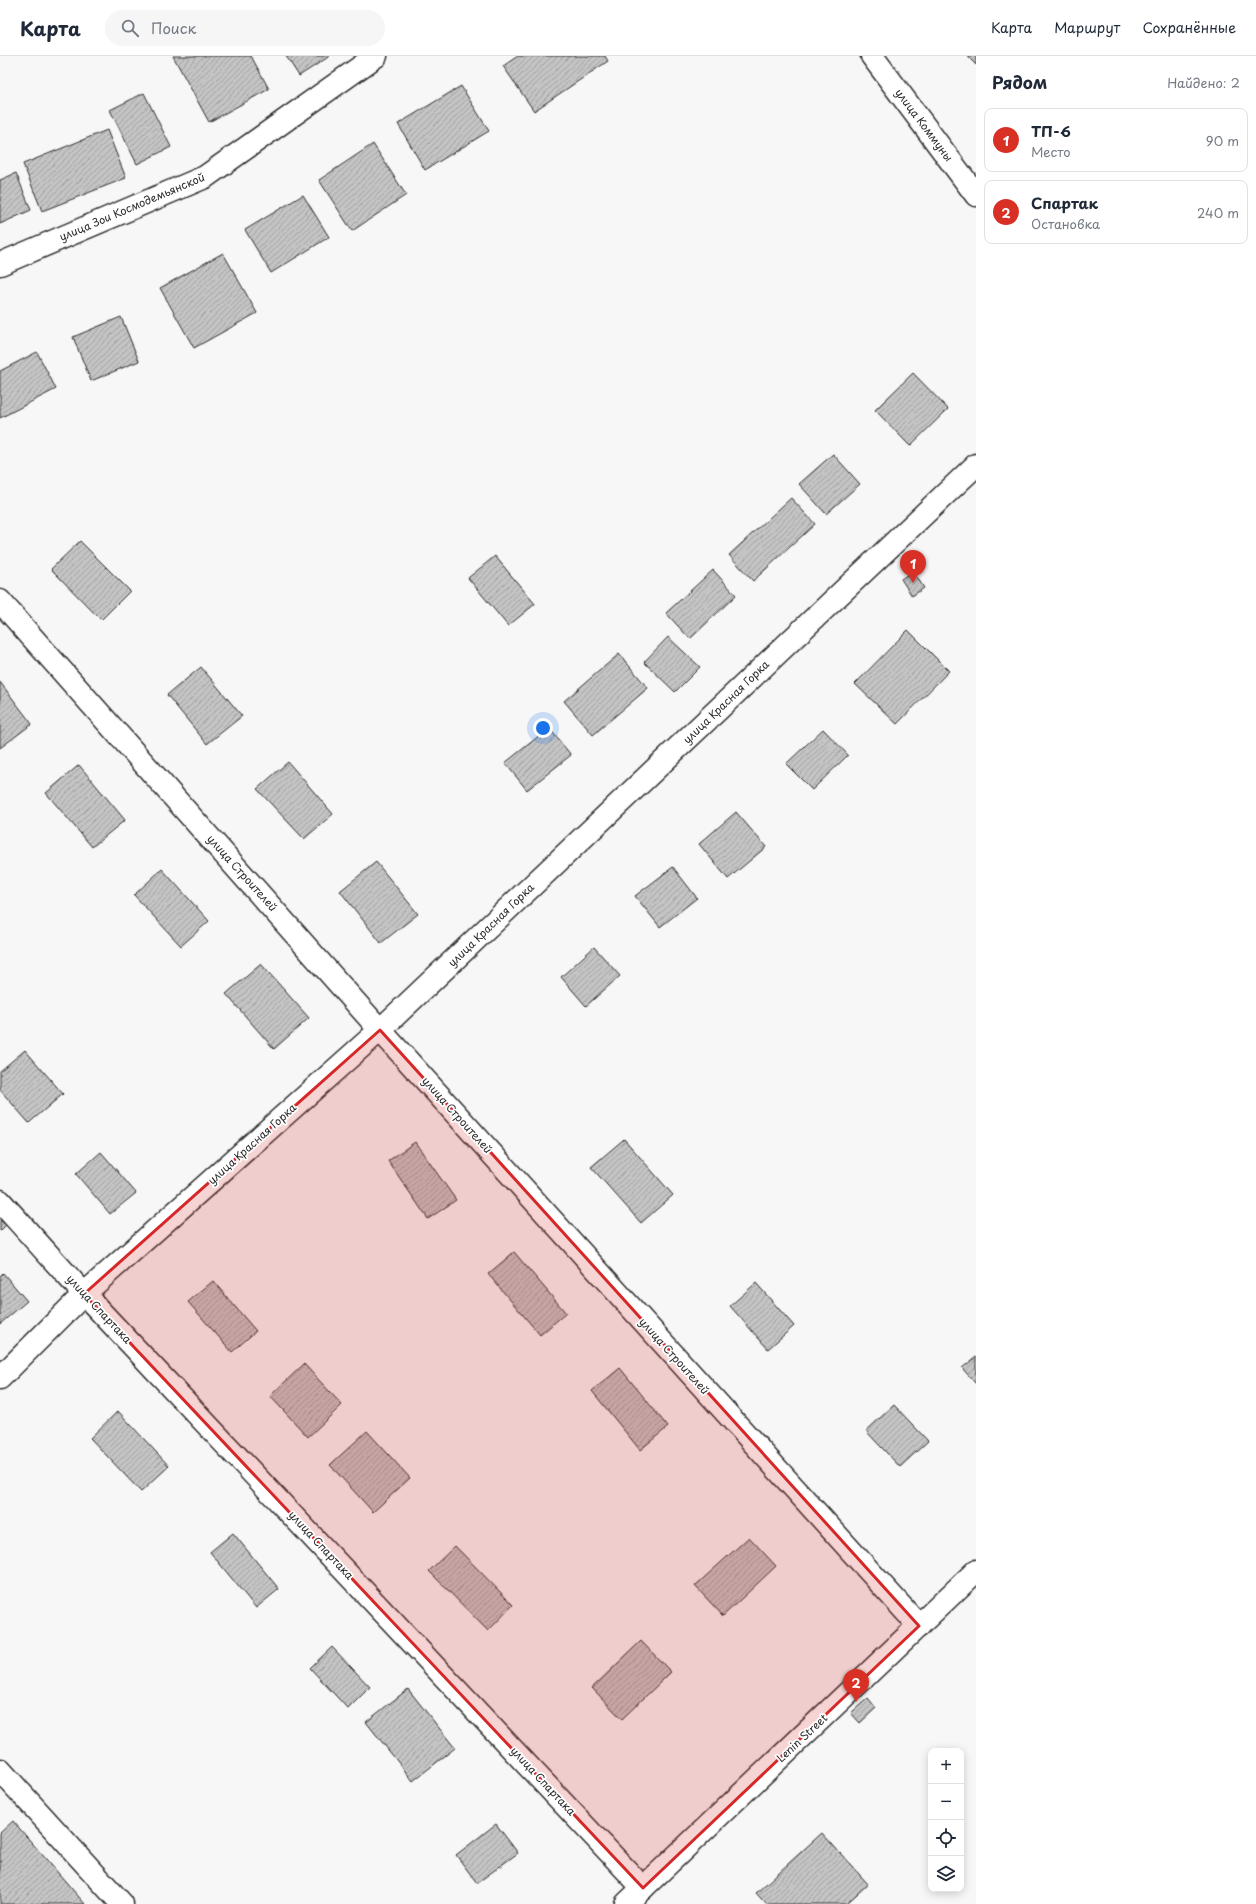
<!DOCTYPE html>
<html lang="ru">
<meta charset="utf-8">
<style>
body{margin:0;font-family:"Playpen Sans",sans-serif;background:#f6f6f7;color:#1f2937}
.controls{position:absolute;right:12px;bottom:12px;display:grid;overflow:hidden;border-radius:8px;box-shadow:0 2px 10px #0003}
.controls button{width:36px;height:36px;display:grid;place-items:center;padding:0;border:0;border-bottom:1px solid #e0e1e3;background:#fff;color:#1f2937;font:20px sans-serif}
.you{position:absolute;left:543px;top:672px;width:14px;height:14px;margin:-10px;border:3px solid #fff;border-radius:50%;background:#1a73e8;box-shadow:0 0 0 6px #1a73e833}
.badge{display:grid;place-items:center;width:26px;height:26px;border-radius:50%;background:#d93025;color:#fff;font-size:13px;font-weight:700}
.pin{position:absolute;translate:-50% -33px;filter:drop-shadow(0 1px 2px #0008)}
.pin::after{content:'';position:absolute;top:21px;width:14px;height:12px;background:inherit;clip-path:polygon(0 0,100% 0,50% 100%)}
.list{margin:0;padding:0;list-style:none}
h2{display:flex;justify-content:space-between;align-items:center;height:52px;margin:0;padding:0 16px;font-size:17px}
h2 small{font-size:13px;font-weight:400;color:#747a83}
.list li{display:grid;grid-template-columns:26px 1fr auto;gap:12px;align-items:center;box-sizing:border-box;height:64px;margin:0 8px 8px;padding:0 8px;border:1px solid #e0e1e3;border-radius:8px}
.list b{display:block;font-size:15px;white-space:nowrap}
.list p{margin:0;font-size:13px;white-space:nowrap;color:#747a83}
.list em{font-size:13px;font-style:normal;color:#747a83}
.icon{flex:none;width:22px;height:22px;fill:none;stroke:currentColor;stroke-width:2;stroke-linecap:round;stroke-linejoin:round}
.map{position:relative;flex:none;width:976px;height:1848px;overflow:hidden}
header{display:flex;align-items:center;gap:24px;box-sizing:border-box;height:56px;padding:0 20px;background:#fff;border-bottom:1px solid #e0e1e3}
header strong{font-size:19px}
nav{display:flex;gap:22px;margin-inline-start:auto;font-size:14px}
.search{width:280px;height:36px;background:#f6f6f7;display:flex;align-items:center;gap:10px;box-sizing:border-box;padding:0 14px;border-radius:22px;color:#747a83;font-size:15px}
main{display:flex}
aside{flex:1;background:#fff}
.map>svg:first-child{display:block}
.building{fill:url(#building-hatch);stroke:#2b2b2b}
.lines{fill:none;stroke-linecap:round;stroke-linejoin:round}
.minor-casing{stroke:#2b2b2b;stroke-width:25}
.major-casing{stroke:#2b2b2b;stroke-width:25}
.minor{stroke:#fff;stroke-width:22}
.major{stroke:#fff;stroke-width:22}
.marked{fill:#d62828;fill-opacity:0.2;stroke:#d62828;stroke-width:3;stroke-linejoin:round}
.labels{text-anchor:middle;stroke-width:3.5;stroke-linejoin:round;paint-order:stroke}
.street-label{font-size:11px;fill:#2b2b2b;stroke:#fff}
</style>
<header>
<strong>Карта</strong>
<div class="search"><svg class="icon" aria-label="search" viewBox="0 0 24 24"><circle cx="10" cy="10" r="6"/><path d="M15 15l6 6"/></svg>Поиск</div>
<nav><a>Карта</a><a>Маршрут</a><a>Сохранённые</a></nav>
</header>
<main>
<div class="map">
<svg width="976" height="1848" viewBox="0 0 976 1848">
<defs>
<pattern id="building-hatch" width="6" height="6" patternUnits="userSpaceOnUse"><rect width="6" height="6" fill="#c4c4c4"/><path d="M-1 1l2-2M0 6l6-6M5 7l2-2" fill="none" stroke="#9f9f9f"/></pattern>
</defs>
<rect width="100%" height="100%" fill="#f7f7f7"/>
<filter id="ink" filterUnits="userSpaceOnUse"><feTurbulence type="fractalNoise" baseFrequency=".025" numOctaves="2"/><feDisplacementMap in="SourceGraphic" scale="8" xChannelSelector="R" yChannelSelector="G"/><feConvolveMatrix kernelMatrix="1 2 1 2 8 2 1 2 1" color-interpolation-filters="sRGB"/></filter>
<g filter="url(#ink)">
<path class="building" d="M173 0H251L269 33 209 66Z
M286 0H330L299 20Z
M518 0H605L608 5 534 55 503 10Z
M967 0H976V9Z
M461 30 489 75 425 114 398 68Z
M144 37 171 91 137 108 110 54Z
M107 74 126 122 42 155 23 108Z
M373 88 406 139 352 175 319 124Z
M16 117 31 154 0 168V124Z
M303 139 329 181 271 217 245 174Z
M223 197 257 257 194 292 160 232Z
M121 261 139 305 91 325 73 281Z
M37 296 56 333 0 362V315Z
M913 317 948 353 910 390 875 354Z
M833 398 860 428 826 458 799 428Z
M791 442 815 468 753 525 729 499Z
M80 485 130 535 101 564 51 513Z
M495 500 535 548 508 570 468 522Z
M713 514 736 539 690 583 666 557Z
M913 515 924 532 912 540 901 523Z
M908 574 949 615 897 668 855 628Z
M668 581 700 611 675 636 644 606Z
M619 598 648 632 593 679 564 645Z
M201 611 242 660 207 688 167 639Z
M0 626 32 668 0 692Z
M549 672 571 699 527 734 505 707Z
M823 673 848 699 812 734 786 708Z
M288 706 333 758 304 783 257 733Z
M79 709 125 764 92 791 46 737Z
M736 756 766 791 728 823 699 788Z
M376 806 418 858 381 887 340 835Z
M673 811 697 842 660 871 635 840Z
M162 813 209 865 181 890 134 839Z
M594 891 620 920 586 950 561 921Z
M261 908 309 962 274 993 226 938Z
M25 994 63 1038 29 1067 0 1034V1015Z
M624 1083 673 1139 641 1167 591 1111Z
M415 1086 456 1144 428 1163 388 1105Z
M101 1096 136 1137 110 1158 76 1118Z
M0 1164 6 1169 0 1175Z
M514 1196 566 1257 540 1279 488 1218Z
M3 1217 27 1245 0 1268V1220Z
M213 1225 256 1275 232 1296 188 1246Z
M756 1227 794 1270 768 1293 730 1250Z
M976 1301V1328L962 1312Z
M304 1308 342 1349 308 1381 270 1340Z
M620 1312 668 1371 640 1394 592 1335Z
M894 1349 928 1385 900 1411 866 1375Z
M118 1355 169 1410 141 1436 90 1382Z
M367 1375 410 1422 373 1456 330 1409Z
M233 1477 279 1533 256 1552 210 1496Z
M749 1481 776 1510 723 1560 695 1530Z
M455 1490 513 1549 488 1575 429 1515Z
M641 1585 671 1616 622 1663 592 1632Z
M332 1591 370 1631 348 1653 310 1612Z
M408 1633 455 1692 413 1725 366 1666Z
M868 1642 876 1652 860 1667 851 1657Z
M13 1765 85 1848H0V1777Z
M496 1768 518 1797 477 1827 456 1799Z
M822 1777 868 1828 846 1848H766L756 1837Z"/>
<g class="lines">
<defs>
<path id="minor" d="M872 0 976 139
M0 208 205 121 376 0
M0 545 380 974 919 1570
M0 1145 84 1238 643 1832
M0 1322 84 1238 380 974 976 409
M0 1714 122 1848"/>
<path id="major" d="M626 1848 976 1515"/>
</defs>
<use href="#minor" class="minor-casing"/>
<use href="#major" class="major-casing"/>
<use href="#minor" class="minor"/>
<use href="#major" class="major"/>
</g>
</g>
<path class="marked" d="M380 974 919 1570 643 1832 84 1238Z"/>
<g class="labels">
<g class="street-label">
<text transform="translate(924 69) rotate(53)" y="4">улица Коммуны</text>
<text transform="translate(132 151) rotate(-23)" y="4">улица Зои Космодемьянской</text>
<text transform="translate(726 646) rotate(-44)" y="4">улица Красная Горка</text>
<text transform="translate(242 817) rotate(48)" y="4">улица Строителей</text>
<text transform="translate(491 869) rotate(-44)" y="4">улица Красная Горка</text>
<text transform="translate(457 1059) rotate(48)" y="4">улица Строителей</text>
<text transform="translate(252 1088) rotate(-42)" y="4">улица Красная Горка</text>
<text transform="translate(99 1253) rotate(47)" y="4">улица Спартака</text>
<text transform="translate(674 1300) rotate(48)" y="4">улица Строителей</text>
<text transform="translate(321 1489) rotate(47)" y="4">улица Спартака</text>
<text transform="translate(802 1682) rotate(-43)" y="4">Lenin Street</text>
<text transform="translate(543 1725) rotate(47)" y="4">улица Спартака</text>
</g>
</g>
</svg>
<div class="controls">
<button>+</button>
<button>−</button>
<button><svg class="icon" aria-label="locate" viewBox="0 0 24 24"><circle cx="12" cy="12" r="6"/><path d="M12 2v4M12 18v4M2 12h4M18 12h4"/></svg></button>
<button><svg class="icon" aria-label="layers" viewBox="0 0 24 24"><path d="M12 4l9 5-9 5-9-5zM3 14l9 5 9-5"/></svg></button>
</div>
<div class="you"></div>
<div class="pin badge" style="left:913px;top:527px">1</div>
<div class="pin badge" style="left:856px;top:1646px">2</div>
</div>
<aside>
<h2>Рядом<small>Найдено: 2</small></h2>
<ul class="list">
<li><span class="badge">1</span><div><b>ТП-6</b><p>Место</p></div><em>90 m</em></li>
<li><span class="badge">2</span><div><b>Спартак</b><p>Остановка</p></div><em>240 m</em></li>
</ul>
</aside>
</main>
